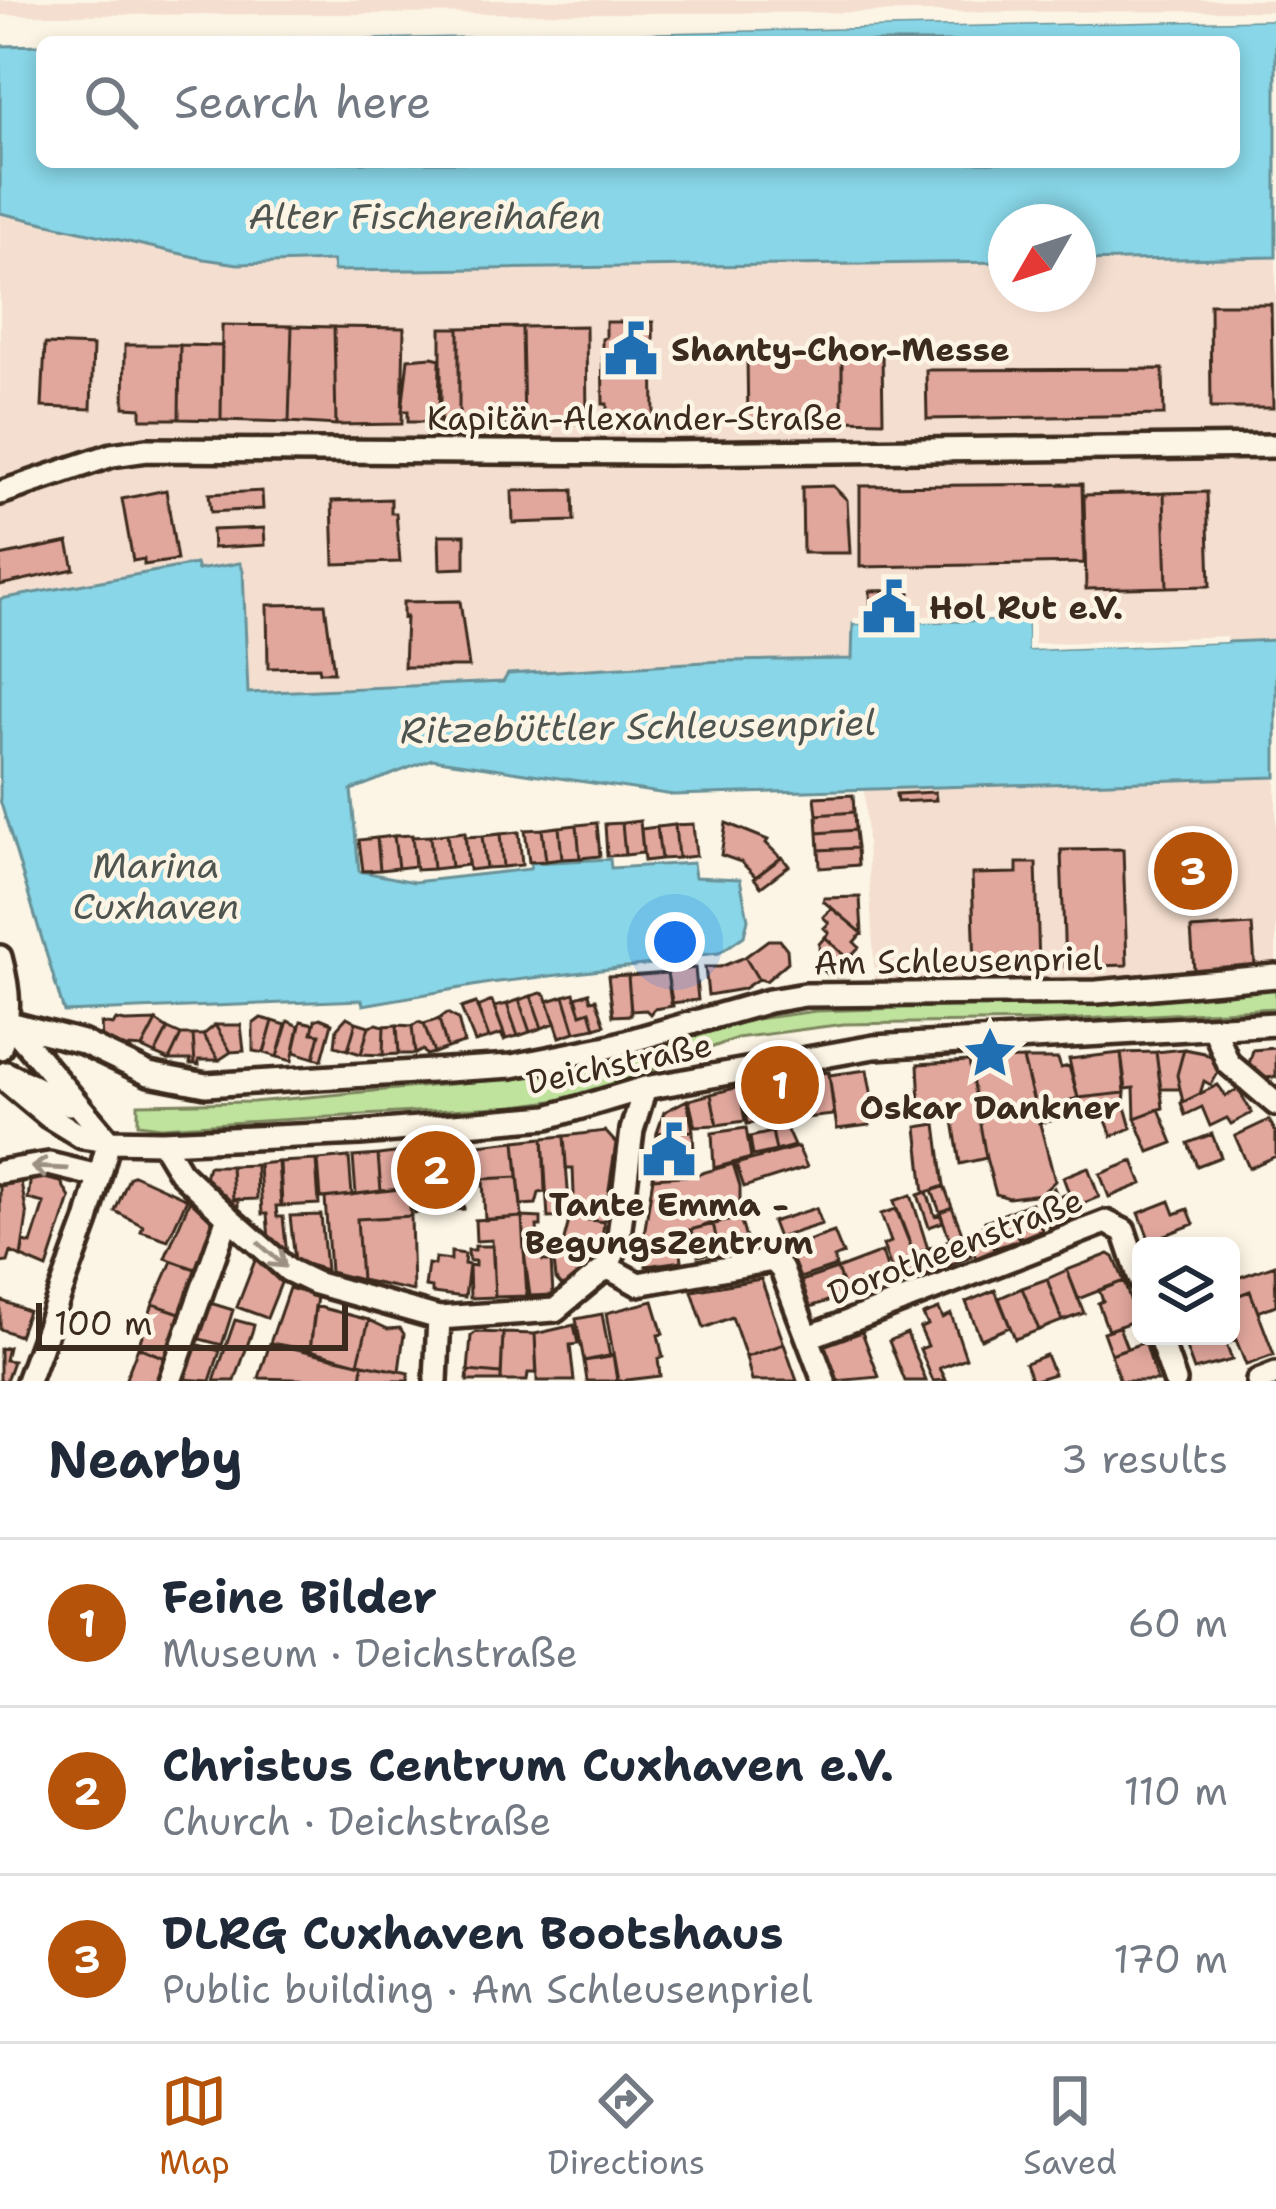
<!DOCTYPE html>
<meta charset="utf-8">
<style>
body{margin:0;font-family:"Shantell Sans",sans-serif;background:#f2f2f3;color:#1f2937}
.controls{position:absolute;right:36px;bottom:36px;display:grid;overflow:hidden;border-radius:18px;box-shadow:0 6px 18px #0003}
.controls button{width:108px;height:108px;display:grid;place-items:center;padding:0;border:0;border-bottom:3px solid #e0e1e3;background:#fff;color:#1f2937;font:60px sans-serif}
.compass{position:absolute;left:988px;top:204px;width:108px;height:108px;border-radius:50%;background:#fff;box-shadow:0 6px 18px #0003;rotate:231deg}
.scale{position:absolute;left:36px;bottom:30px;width:312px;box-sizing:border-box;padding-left:12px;border:6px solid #3b2a1e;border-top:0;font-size:33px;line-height:42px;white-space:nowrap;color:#3b2a1e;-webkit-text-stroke:9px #fcf5e5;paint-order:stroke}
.you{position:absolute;left:675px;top:942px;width:42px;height:42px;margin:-30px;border:9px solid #fff;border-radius:50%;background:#1a73e8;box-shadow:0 0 0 18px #1a73e833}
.badge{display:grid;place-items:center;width:78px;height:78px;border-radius:50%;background:#b45309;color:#fff;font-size:39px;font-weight:700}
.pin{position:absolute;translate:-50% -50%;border:6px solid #fff;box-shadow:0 3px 12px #0006}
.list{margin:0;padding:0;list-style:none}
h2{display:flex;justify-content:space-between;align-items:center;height:156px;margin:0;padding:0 48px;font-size:51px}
h2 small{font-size:39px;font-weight:400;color:#747a83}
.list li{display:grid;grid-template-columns:78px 1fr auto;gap:36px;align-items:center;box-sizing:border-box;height:168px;padding:0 48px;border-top:3px solid #e0e1e3}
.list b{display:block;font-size:45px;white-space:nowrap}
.list p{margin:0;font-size:39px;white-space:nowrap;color:#747a83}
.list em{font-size:39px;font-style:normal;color:#747a83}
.icon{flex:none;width:66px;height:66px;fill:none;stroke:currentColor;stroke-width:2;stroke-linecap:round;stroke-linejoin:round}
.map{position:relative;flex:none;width:1276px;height:1381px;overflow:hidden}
.search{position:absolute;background:#fff;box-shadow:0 6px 18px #0003;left:36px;right:36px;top:36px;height:132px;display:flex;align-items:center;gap:30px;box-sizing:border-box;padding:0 42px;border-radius:18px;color:#747a83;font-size:45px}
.sheet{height:660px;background:#fff}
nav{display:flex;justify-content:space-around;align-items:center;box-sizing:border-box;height:168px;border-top:3px solid #e0e1e3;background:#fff;font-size:33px;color:#747a83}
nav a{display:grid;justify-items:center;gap:6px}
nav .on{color:#b45309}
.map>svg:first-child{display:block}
.built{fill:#f4decf}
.green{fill:#bfe39d;stroke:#7d865e;stroke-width:3}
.water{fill:#88d6e7;stroke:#699197;stroke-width:3}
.pier{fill:#fcf5e5}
.building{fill:#e1a79d;stroke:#3b2a1e;stroke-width:3}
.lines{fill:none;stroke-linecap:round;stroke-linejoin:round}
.minor-casing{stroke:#3b2a1e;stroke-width:30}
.minor{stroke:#fcf5e5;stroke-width:21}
.oneway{stroke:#9c9082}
.labels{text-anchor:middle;stroke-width:9;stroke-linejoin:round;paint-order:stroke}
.poi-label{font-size:33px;font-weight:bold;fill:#3b2a1e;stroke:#fcf5e5;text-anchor:start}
.street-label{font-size:33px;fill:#3b2a1e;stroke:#fcf5e5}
.water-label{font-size:36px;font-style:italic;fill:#4e5550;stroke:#fcf5e5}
</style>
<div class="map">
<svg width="1276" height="1381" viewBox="0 0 1276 1381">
<rect width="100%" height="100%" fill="#fcf5e5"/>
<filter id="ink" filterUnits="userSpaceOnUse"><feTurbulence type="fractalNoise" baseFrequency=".00833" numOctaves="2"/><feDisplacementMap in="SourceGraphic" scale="24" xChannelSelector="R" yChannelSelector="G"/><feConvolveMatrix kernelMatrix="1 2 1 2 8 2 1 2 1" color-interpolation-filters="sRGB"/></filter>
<g filter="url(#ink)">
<path class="built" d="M0 0H1276V11L0 15Z
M0 213 204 259 238 264 333 261 335 271 1006 262V294H1078V261L1276 257V640L1028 650V619L853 625V659L721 661 509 674 504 682 248 693 241 573 198 570 197 565 0 599Z
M1276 777V989L1111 1001 882 1008 875 980 864 790Z"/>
<path class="green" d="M1276 989V1008L1047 1021 844 1024 737 1038 613 1085 565 1099 516 1106 161 1127 138 1124V1104L253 1102 539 1076 596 1066 748 1020 816 1011 1111 1001Z"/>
<path class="water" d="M1276 19V257L1078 261V222H1006V262L334 271 333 261 238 264 204 259 0 213V46L42 45V162H1234V42H204Z
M240 563 243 570 248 693 503 682 508 674 721 661 852 659 853 624 1028 619 1029 650 1276 640V777L673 795 432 759 351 790 359 871 414 882 530 869 531 863 610 859 611 868 693 863 695 877 740 879 748 919 744 936 719 953 681 957 677 961 490 983 363 1005 362 1000 64 1012 0 800V599L196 564 198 570Z"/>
<path class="pier" d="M1276 13V19L198 42 204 36Z
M1029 613 1034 618V644L1226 636V642L1028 650V619L853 624 854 618Z"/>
<path class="building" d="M1210 304H1271L1273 408H1211Z
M606 322H653L654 422H607V404H603L602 339 606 337Z
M222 325 292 326 289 422 221 420Z
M292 326 334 327 336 425 289 422Z
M586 326 587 423 524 424 522 327Z
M334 327 404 328 402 424 336 425Z
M522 327 524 424H459V328Z
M441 328H459V424L441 423Z
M45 344 93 346 91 409 42 407Z
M125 345H180L179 419H141V408L124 407Z
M180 345 222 346 221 420 179 419Z
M842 353H882L883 421 842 420Z
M842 355V420L748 423 747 357Z
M432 357 440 359 439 422H408V411H402L408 359Z
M1163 369 1164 415 927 419 926 370Z
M1082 484 1084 563 860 567V486Z
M833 486 847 500 850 553H803L802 487Z
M166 490 177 560 144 565V559L133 561 122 499Z
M573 490 574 521 513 523 512 491Z
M262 491 263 509 211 512 209 494Z
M1207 492 1210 586 1167 587 1164 493Z
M1164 493 1167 587 1086 589 1084 495Z
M391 499V513H396L400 562 334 564 332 501Z
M264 528 265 545 213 548 212 530Z
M439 535H465V568L440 569Z
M68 542 74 569 0 585V556Z
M910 590V622L871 623 870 591Z
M460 601 469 667H404L406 617 403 618V602Z
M325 604 334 672H320L319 667 268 668 267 605Z
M935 792 936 800 897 802 896 794Z
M853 795 854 812 817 815 815 797Z
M854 812 855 830 818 833 817 815Z
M640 821 643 853 625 855 622 823Z
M597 823 600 856 580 858 577 825Z
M622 823 625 855 607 856 605 824Z
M726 823 768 840 766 843 781 858 756 877 741 862 721 855Z
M693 824 696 856 678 858 675 825Z
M577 825 580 858 562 859 559 827Z
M675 825 678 858 661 859 657 827Z
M559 827 562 859 546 861 542 829Z
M657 827 661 859 644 861 641 829Z
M542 829 546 861 529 862 525 830Z
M855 830 857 848 819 850 818 833Z
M465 832 468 865 451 867 447 834Z
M519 832 522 865 503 867 500 834Z
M447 834 451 867 433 869 430 836Z
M500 834 503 867 486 868 482 836Z
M412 835 415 866 398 868 394 836Z
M394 836 398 868 380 870 377 838Z
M430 836 433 869 416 870 412 837Z
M482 836 486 868 469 870 465 837Z
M1216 836 1221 897 1171 900 1167 840Z
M377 838 380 870 363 871 359 840Z
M857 848 858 865 820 868 819 850Z
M1123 849 1127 965 1065 967 1061 850Z
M782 857 789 866 761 887 754 878Z
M1017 863H1036L1039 966 975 968 972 874 1017 873Z
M860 897 862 933 823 901 824 898Z
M832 908 862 933 854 942 859 947 848 959 825 937 829 933 824 928 829 923 823 917Z
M1252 925 1255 966 1194 970 1191 929Z
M825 937 848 959 850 968 842 977 829 975 820 967 819 944Z
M768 940H780L787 949 788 962 766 981 758 979 745 957Z
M745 957 758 979 743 989 708 995 705 967H720Z
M695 968 698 1000 671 1003 667 972Z
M667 973 673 1006 654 1009 650 1014 646 1010 631 1011 628 976Z
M628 975 631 1015 613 1016 608 976Z
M541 993 546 995 555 1023 542 1028 531 996Z
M574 993 581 1014 590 1011 595 1028 575 1032 564 996Z
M589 993 591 1000 596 999 605 1025 595 1028 590 1011 581 1014 576 997Z
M531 996 542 1028 530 1032 519 1000Z
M564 996 575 1032 560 1037 548 1001Z
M519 1000 530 1032 518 1036 507 1004Z
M492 1001 506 1039 504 1040 501 1034 489 1038 477 1007Z
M476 1003 489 1038 475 1042 461 1008Z
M507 1004 518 1036 506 1039 494 1007Z
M447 1013 458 1019 464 1043 447 1048 439 1019Z
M347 1017 356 1022 348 1050 335 1046 337 1028Z
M261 1018 273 1021 264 1053 253 1051V1024Z
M320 1018 332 1023 322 1060 314 1058 320 1034 312 1033 315 1020Z
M439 1019 447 1048 434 1053 424 1024Z
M116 1020 125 1022 156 1021 142 1048 129 1047 123 1051 102 1040 101 1023 113 1025Z
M156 1021 168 1029 155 1054 142 1048Z
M273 1021 286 1025 277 1057 264 1053Z
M288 1021 299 1026 292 1061 277 1057Z
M301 1021 314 1024 312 1033 320 1034 314 1058 294 1052Z
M356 1022 369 1026 361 1054 348 1050Z
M418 1022 424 1024 434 1053 426 1055 423 1050 415 1054 412 1026Z
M377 1024 384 1026 383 1055 361 1054 369 1026Z
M215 1025 231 1052 219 1060 203 1035Z
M215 1025H241L244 1051 231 1052Z
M397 1025 412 1026 415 1054H399Z
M397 1025 399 1054 383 1055 384 1026Z
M168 1029 181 1035 169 1060 155 1054Z
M181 1035H193L195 1064H190L191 1060H169Z
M193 1035H203L219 1060H199V1065L195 1064Z
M1276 1048V1077L1264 1078 1249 1064 1253 1050Z
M1184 1049 1204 1053 1218 1062 1219 1071 1211 1085 1204 1081 1200 1094 1183 1102 1177 1075Z
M1184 1049 1177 1075 1180 1089H1161L1156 1052Z
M1156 1052 1163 1108 1135 1118 1134 1088 1126 1089 1121 1053Z
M1121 1053 1125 1093 1078 1098 1069 1059Z
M1023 1059 1055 1181 1041 1194 1009 1198 996 1194 986 1158 969 1061Z
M1023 1059H1058L1061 1068 1069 1066 1078 1098 1067 1101 1071 1117 1039 1123Z
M969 1061 986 1158 960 1164 951 1108 947 1104 920 1106 918 1064Z
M867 1070 874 1108 870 1110V1125L837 1129 829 1075Z
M829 1072 834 1115 795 1119 789 1077Z
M789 1077 794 1116 783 1119 785 1126 772 1130 765 1081Z
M765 1081 770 1120 747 1124 742 1085Z
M1218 1085 1226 1096 1238 1089 1252 1113 1231 1124 1227 1118 1210 1126 1202 1107 1185 1115 1181 1103Z
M739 1087 745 1121 717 1125 711 1094Z
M1125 1093 1124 1103 1131 1128 1112 1136 1102 1110 1082 1112 1078 1098Z
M711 1094 717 1125 695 1126 689 1100Z
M687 1100 693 1131 657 1133 664 1112Z
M1159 1109 1173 1143 1149 1152 1135 1118Z
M1269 1120 1276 1133V1156L1249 1168 1235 1136Z
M936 1124 944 1186 924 1193 917 1127Z
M785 1126 794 1146 776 1151 772 1130Z
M746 1128 751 1158 714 1168 712 1133Z
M605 1131 616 1143 604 1222 570 1217 568 1195 574 1194 573 1168H566L564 1136Z
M693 1131 695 1175 653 1178 657 1133Z
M772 1132 776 1151 753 1156 750 1137Z
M1212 1134 1221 1157 1197 1166 1188 1143Z
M564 1136 570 1217 548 1218 543 1138Z
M543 1138 545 1192 539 1193 536 1204 521 1205 515 1141Z
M515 1141 518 1177 462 1180 460 1147Z
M460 1147 464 1209 414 1213 406 1152Z
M798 1147 807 1167 744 1187 736 1164Z
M403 1152 408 1188 381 1191 378 1155Z
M378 1155 381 1191 356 1194 353 1157Z
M349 1157 352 1195 321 1198 318 1160Z
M316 1160 319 1204 282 1206 280 1162Z
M1133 1161 1142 1184 1109 1197 1100 1174Z
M278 1162 281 1206H276L277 1217H283L287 1255 269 1240 267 1214H262L259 1164Z
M733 1164 740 1186V1218L643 1241 653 1178 695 1175Z
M256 1165 257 1199 233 1200 231 1166Z
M208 1166H231L233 1200 238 1199V1207H232L205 1178Z
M1088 1167 1099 1197 1074 1207 1063 1177Z
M31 1175 61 1182 70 1198 47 1268 21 1257 24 1242 31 1244 44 1203 28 1199Z
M134 1175 187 1199 168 1240 141 1231 143 1226 115 1211 129 1178Z
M518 1177 522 1217 485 1220 483 1179Z
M21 1182 27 1216 21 1257 11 1252 8 1262 0 1263V1186Z
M944 1186 952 1207 940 1212 932 1191Z
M408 1188 411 1216 357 1219 361 1280 330 1272 325 1198Z
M1054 1188 1058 1197 1067 1194 1077 1217 1050 1228 1040 1204 1047 1202 1045 1198Z
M927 1192 935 1216 940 1214 943 1222 929 1227 918 1195Z
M911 1195 928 1249 914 1254 894 1201Z
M190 1200 215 1224 198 1270 165 1258Z
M1170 1201 1175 1214 1188 1209 1194 1224 1150 1241 1139 1213Z
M1031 1203 1042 1230 1021 1238 1010 1211Z
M952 1207 971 1256 948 1266 938 1244 950 1240 940 1212Z
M816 1208 822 1224 778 1238 772 1222Z
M896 1209 922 1275 897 1285 883 1245 891 1242 881 1214Z
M1009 1212 1019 1240 996 1248 985 1221Z
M321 1215 326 1270 295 1261 290 1216Z
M411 1216 413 1291 361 1280 357 1219Z
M522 1217 527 1296 495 1297 492 1240 476 1241 475 1220Z
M522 1217 541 1218V1226H537L538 1238H542L537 1242 538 1252H524Z
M570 1217 604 1222 600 1257 563 1287 556 1279 553 1252 564 1240Z
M740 1218 748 1246 719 1252 713 1223Z
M713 1223 719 1252 698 1256 691 1230Z
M984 1226 994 1250 976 1258 965 1233Z
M834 1232 843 1254 834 1258 836 1266 800 1278 788 1248Z
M679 1233 682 1261 646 1266 643 1241Z
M936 1245 945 1269 923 1277 914 1254Z
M475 1246H493L495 1297 470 1298 469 1265 475 1266V1261H469L468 1250H475Z
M451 1252 465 1254 464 1264 469 1265 465 1297 432 1293V1288L425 1287 428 1264 434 1265 435 1258 451 1260Z
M524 1252H542L543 1261H551L553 1295 530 1296Z
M882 1252 888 1271 843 1287 837 1269Z
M1109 1254 1114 1257 1124 1281 1078 1299 1067 1270Z
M256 1258 281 1283 267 1318 237 1307Z
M172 1261 198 1270 183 1314 153 1304Z
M1275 1265 1276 1305 1258 1312 1250 1291 1231 1298V1280Z
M837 1269 846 1295 810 1307 801 1281Z
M1067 1270 1084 1313 1062 1321 1047 1279Z
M761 1279 784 1344 746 1357 732 1317 704 1328 692 1291Z
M1047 1279 1062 1321 1039 1330 1022 1288Z
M1124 1281 1137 1320 1108 1330 1098 1303 1103 1301 1099 1290Z
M289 1288 317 1296 310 1350 270 1343Z
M1022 1288 1039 1330 1015 1339 999 1298Z
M995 1290 1010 1327 981 1339 966 1302Z
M1250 1291 1274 1355 1246 1365 1231 1327V1298Z
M0 1300 28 1311 19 1336 0 1329Z
M653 1301 663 1334 658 1335 663 1357 658 1359 660 1376 618 1381 606 1313Z
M207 1302 233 1310 222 1345 196 1338Z
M153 1304 183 1314 165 1358 138 1347Z
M315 1306 369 1320 358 1363 310 1350Z
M939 1309 943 1318 951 1314 966 1358 940 1368 946 1380 933 1381 920 1349 928 1346 920 1328 928 1325 923 1315Z
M602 1314 610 1357 584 1361 576 1319Z
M235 1320 254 1325 253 1329 235 1381H214Z
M369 1320 388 1329 400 1328 404 1334 399 1371 358 1363Z
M574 1325 578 1344 570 1345 574 1381H537L535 1334Z
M1119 1327 1127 1348 1111 1354 1103 1332Z
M1231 1327 1236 1340 1226 1344 1232 1360 1194 1370 1183 1340 1194 1336H1231Z
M476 1332 503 1333 501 1374 468 1371 471 1336Z
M862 1332 879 1377 836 1381 823 1346Z
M503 1333 535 1334 537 1373H528L527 1381H501Z
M907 1333 926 1381H905L889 1341Z
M1145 1342 1157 1381H1120L1111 1354Z
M270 1343 363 1364 361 1381 259 1378Z
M195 1344 220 1351 210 1381 184 1379Z
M784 1344 797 1381H752L746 1357Z
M8 1347 5 1360 13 1361 6 1381H0V1349Z
M138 1347 165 1358 157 1381H125Z
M613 1355 617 1381H587L584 1361Z
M1046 1355 1054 1374 1032 1381 1025 1363Z
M363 1364 409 1373 408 1381H361Z
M468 1371 501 1374V1381H467Z"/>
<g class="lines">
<defs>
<path id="minor" d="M0 493 112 455 147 450 668 453 1276 446
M0 957C9 991 11 1015 0 1048
M9 1023 82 1042 149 1074 206 1085 512 1066 608 1047 769 1001 805 995 1097 992 1276 976
M9 1023 109 1141
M1214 1028 1228 1063 1276 1104
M6 1073 69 1104
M0 1076 48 1116 82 1137 109 1141 162 1142 360 1133 548 1117 645 1088 874 1047 1276 1024
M162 1142 180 1172 228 1217 288 1270 315 1283 439 1318 555 1310 607 1267 618 1244 632 1130 645 1088
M0 1172 49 1164 98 1176
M607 1267 638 1284 773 1260 782 1270 824 1381
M1159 1336 1175 1381
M809 1337 1106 1222 1124 1231 1141 1282
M28 1381 87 1221 109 1141
M170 1381 228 1217
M436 1381 439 1318
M1258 1381 1276 1374"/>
</defs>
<use href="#minor" class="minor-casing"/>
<use href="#minor" class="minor"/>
</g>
<defs><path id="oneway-shaft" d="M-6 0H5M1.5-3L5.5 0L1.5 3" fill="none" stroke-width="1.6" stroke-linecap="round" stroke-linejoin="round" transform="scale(3)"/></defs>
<g class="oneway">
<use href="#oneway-shaft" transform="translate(49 1168) rotate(-177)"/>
<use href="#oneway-shaft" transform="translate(272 1255) rotate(42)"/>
</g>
</g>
<defs>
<symbol id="civic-bare" viewBox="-9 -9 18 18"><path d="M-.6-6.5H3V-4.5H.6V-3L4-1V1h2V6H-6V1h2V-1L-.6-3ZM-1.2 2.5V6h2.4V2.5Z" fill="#1f6fb2" stroke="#fcf5e5" stroke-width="2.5" paint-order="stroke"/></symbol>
<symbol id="sight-bare" viewBox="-9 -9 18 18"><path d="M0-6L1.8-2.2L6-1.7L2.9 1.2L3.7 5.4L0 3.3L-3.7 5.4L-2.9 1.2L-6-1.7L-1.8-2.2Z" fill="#1f6fb2" stroke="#fcf5e5" stroke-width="2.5" paint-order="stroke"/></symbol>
</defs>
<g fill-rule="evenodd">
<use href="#civic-bare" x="593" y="311" width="76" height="76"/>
<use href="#civic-bare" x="851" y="569" width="76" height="76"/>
<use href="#sight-bare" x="952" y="1015" width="76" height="76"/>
<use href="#civic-bare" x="631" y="1112" width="76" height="76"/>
</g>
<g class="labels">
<g class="poi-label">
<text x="671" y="361">Shanty-Chor-Messe</text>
<text x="929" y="619">Hol Rut e.V.</text>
<text x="990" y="1119" text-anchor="middle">Oskar Dankner</text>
<text x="669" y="1216" text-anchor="middle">Tante Emma -<tspan x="669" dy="38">BegungsZentrum</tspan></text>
</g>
<g class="street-label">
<text x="635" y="430">Kapitän-Alexander-Straße</text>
<text transform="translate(958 960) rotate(-1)" y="12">Am Schleusenpriel</text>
<text transform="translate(619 1063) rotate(-12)" y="12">Deichstraße</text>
<text transform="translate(955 1246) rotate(-21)" y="12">Dorotheenstraße</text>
</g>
<g class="water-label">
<text x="425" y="229">Alter Fischereihafen</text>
<text transform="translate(638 726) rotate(-1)" y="13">Ritzebüttler Schleusenpriel</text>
<text x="156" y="878">Marina<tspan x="156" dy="41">Cuxhaven</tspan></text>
</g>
</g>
</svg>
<div class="controls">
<button><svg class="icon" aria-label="layers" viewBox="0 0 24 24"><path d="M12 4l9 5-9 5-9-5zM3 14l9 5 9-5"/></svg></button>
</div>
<svg class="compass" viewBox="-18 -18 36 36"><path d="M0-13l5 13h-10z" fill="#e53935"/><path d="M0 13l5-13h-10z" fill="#747a83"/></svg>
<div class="scale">100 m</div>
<div class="you"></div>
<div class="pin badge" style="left:780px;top:1085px">1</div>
<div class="pin badge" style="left:436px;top:1170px">2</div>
<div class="pin badge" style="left:1193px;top:871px">3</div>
<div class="search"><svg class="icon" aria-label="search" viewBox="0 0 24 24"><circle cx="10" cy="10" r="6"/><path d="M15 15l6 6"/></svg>Search here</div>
</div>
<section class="sheet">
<h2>Nearby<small>3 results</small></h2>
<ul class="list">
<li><span class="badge">1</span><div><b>Feine Bilder</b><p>Museum · Deichstraße</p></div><em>60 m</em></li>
<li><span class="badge">2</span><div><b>Christus Centrum Cuxhaven e.V.</b><p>Church · Deichstraße</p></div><em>110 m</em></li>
<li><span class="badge">3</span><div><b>DLRG Cuxhaven Bootshaus</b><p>Public building · Am Schleusenpriel</p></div><em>170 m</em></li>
</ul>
</section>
<nav>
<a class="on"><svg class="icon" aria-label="map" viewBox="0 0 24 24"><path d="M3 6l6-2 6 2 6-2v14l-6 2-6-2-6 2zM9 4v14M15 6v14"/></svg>Map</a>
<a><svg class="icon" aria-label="directions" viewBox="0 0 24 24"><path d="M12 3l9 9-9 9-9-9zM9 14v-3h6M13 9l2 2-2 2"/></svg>Directions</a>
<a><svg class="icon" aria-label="saved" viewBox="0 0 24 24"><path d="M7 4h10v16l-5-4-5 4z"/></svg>Saved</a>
</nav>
